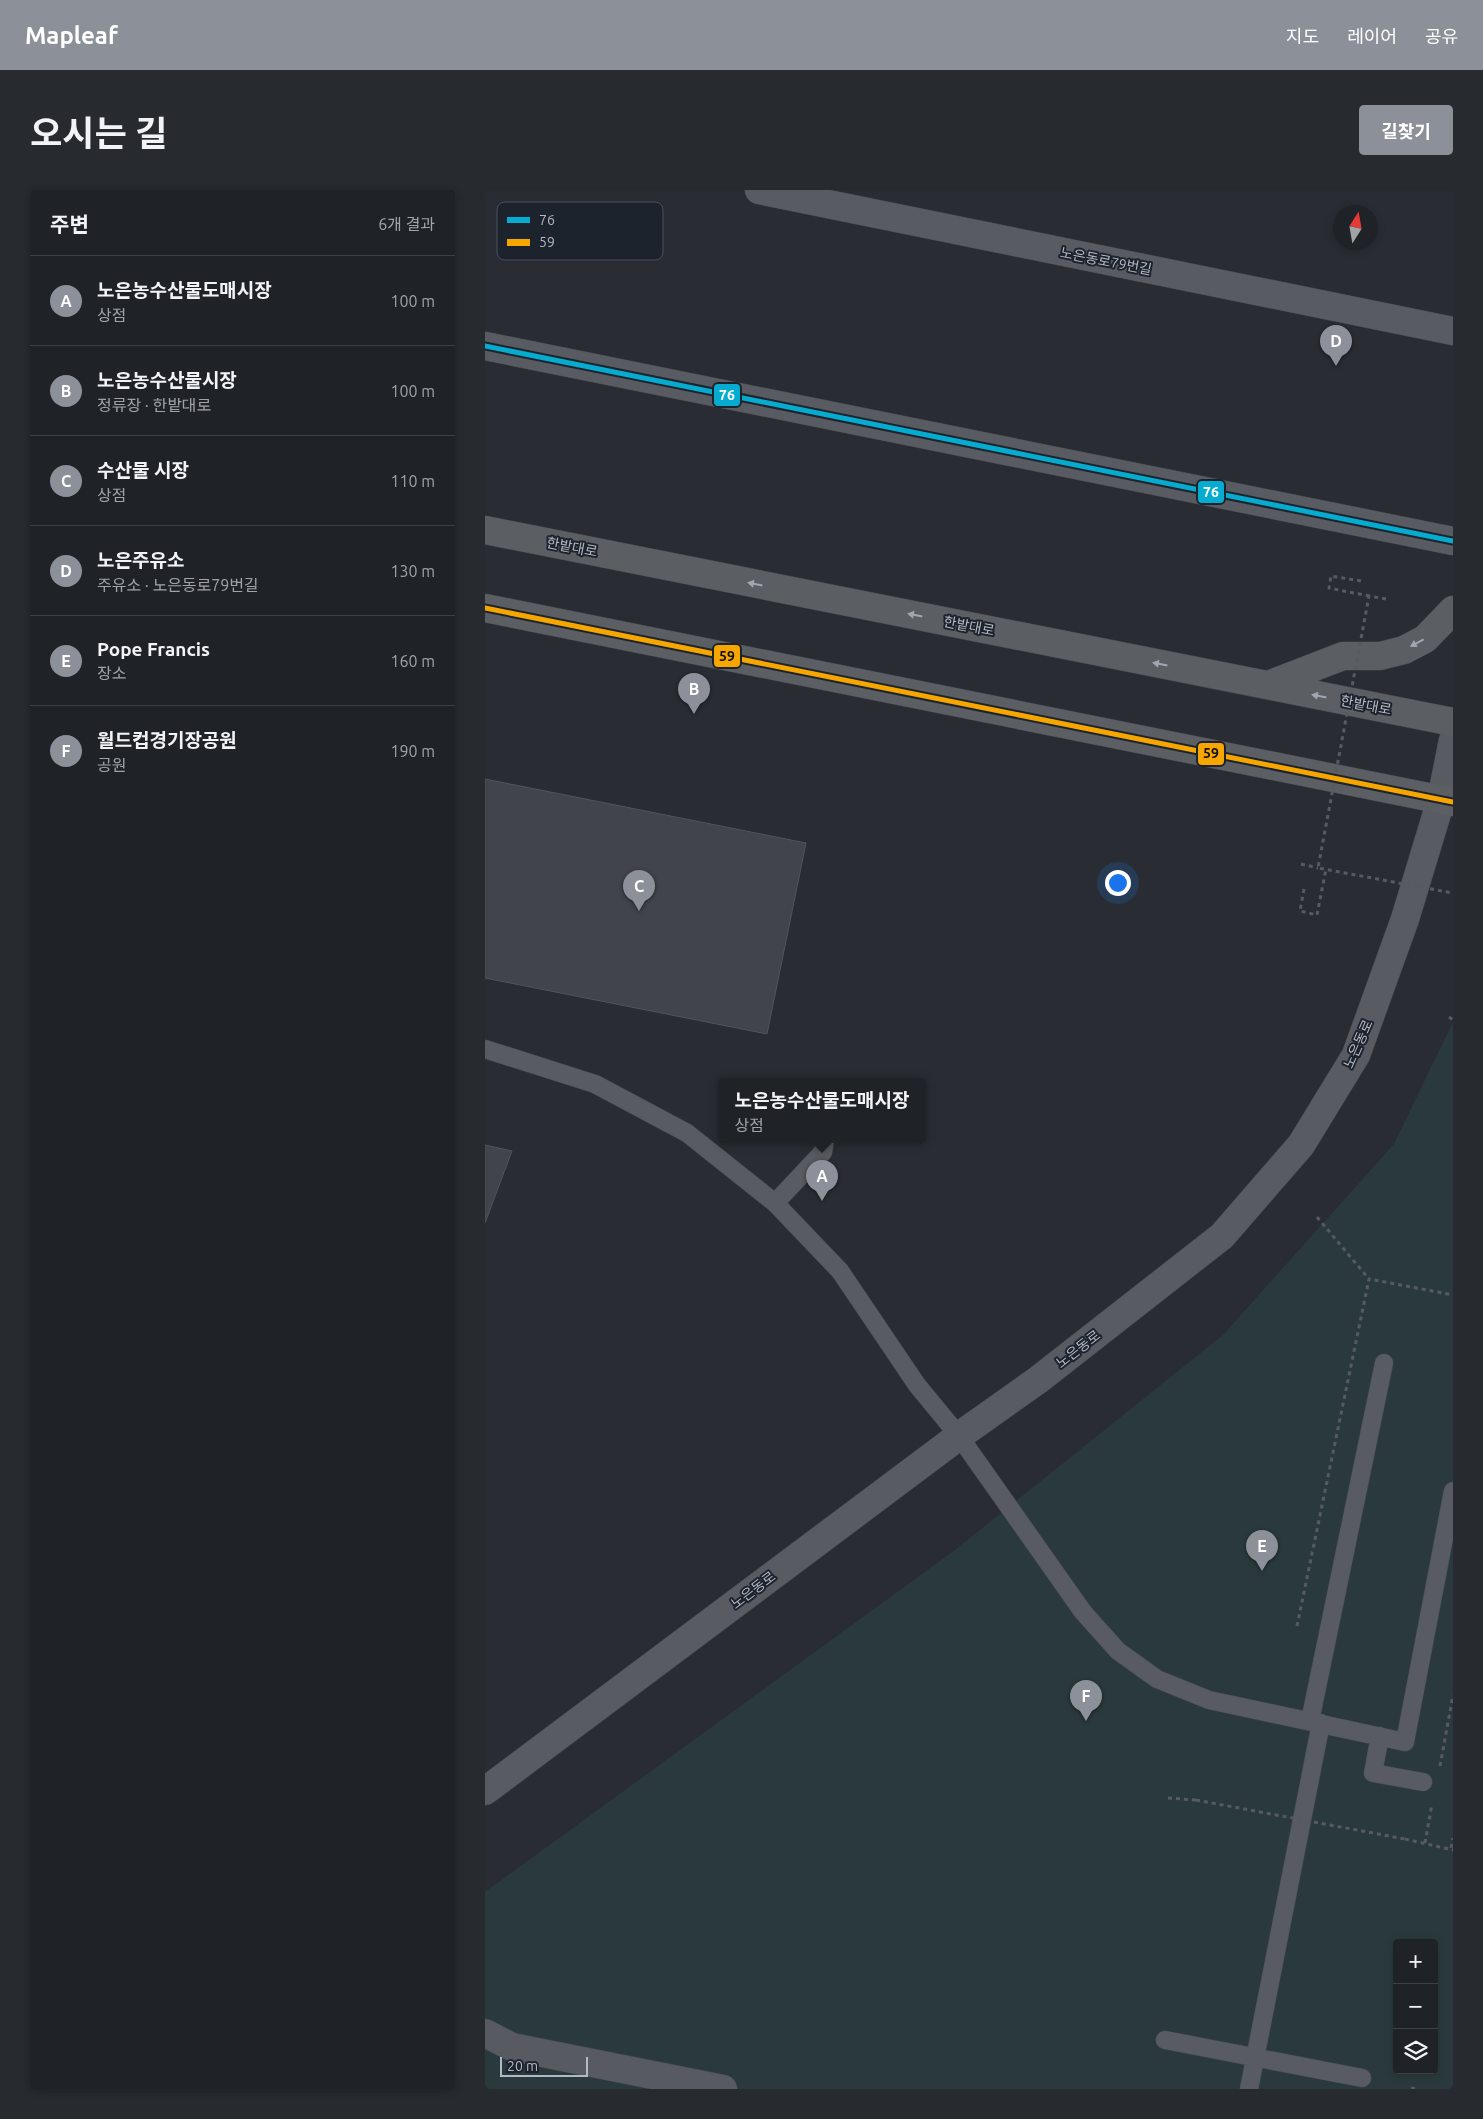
<!DOCTYPE html>
<html lang="ko">
<meta charset="utf-8">
<style>
body{margin:0;font-family:Ubuntu,"Noto Sans KR",sans-serif;background:#272a2e;color:#f1f3f6}
.controls{position:absolute;right:15px;bottom:15px;display:grid;overflow:hidden;border-radius:5px;box-shadow:0 2px 8px #0003}
.controls button{width:45px;height:45px;display:grid;place-items:center;padding:0;border:0;border-bottom:1px solid #3c3f43;background:#1f2226;color:#f1f3f6;font:25px sans-serif}
.compass{position:absolute;left:848px;top:15px;width:45px;height:45px;border-radius:50%;background:#1f2226;box-shadow:0 2px 8px #0003;rotate:11deg}
.scale{position:absolute;left:15px;bottom:12px;width:88px;box-sizing:border-box;padding-left:5px;border:2px solid #b3b9c4;border-top:0;font-size:14px;line-height:18px;white-space:nowrap;color:#b3b9c4;-webkit-text-stroke:4px #1d232d;paint-order:stroke}
.you{position:absolute;left:632px;top:692px;width:18px;height:18px;margin:-12px;border:4px solid #fff;border-radius:50%;background:#1a73e8;box-shadow:0 0 0 8px #1a73e833}
.badge{display:grid;place-items:center;width:32px;height:32px;border-radius:50%;background:#8c9099;color:#fff;font-size:16px;font-weight:700}
.pin{position:absolute;translate:-50% -41px;filter:drop-shadow(0 1px 2px #0008)}
.pin::after{content:'';position:absolute;top:26px;width:18px;height:15px;background:inherit;clip-path:polygon(0 0,100% 0,50% 100%)}
.popup{position:absolute;left:233px;top:888px;width:208px;height:65px;box-sizing:border-box;display:grid;place-content:center;border-radius:5px;background:#1f2226;filter:drop-shadow(0 1px 4px #0005);font-size:16px;white-space:nowrap;color:#a1a4a7}
.popup b{font-size:19px;color:#f1f3f6}
.popup::after{content:'';position:absolute;left:50%;top:100%;margin-left:-10px;border:10px solid transparent;border-top-color:#1f2226}
.list{margin:0;padding:0;list-style:none}
h2{display:flex;justify-content:space-between;align-items:center;height:65px;margin:0;padding:0 20px;font-size:21px}
h2 small{font-size:16px;font-weight:400;color:#a1a4a7}
.list li{display:grid;grid-template-columns:32px 1fr auto;gap:15px;align-items:center;box-sizing:border-box;height:90px;padding:0 20px;border-top:1px solid #3c3f43}
.list b{display:block;font-size:19px;white-space:nowrap}
.list p{margin:0;font-size:16px;white-space:nowrap;color:#a1a4a7}
.list em{font-size:16px;font-style:normal;color:#a1a4a7}
.icon{flex:none;width:28px;height:28px;fill:none;stroke:currentColor;stroke-width:2;stroke-linecap:round;stroke-linejoin:round}
.map{position:relative;flex:none;width:968px;height:1899px;overflow:hidden;border-radius:5px}
header{display:flex;align-items:center;gap:30px;box-sizing:border-box;height:70px;padding:0 25px;background:#8c9099;color:#fff}
header strong{font-size:24px}
nav{display:flex;gap:28px;margin-inline-start:auto;font-size:18px}
.intro{display:flex;align-items:center;justify-content:space-between;box-sizing:border-box;height:120px;padding:0 30px}
h1{margin:0;font-size:35px}
.button{padding:12px 22px;border-radius:5px;background:#8c9099;color:#fff;font-size:18px;font-weight:700}
main{display:flex;gap:30px;padding:0 30px}
aside{flex:1;background:#1f2226;border-radius:5px;box-shadow:0 2px 8px #0003}
.map>svg:first-child{display:block}
.green{fill:#2a3a3c;fill-rule:evenodd}
.building{fill:#41444a;stroke:#50545b}
.lines{fill:none;stroke-linecap:round;stroke-linejoin:round}
.lane-casing{stroke:#46494e;stroke-width:19}
.street-casing{stroke:#46494e;stroke-width:29}
.secondary-casing{stroke:#46494e;stroke-width:29}
.primary-casing{stroke:#464950;stroke-width:29}
.path{stroke:#575b5f;stroke-width:3;stroke-dasharray:4 4;stroke-linecap:butt}
.lane{stroke:#585b62;stroke-width:18}
.street{stroke:#585b62;stroke-width:28}
.secondary{stroke:#575a60;stroke-width:28}
.primary{stroke:#5b5e63;stroke-width:28}
.path-bridge{stroke:#575b5f;stroke-width:3;stroke-dasharray:4 4;stroke-linecap:butt}
.bus-1-casing{stroke:#1d232d;stroke-width:9}
.bus-2-casing{stroke:#1d232d;stroke-width:9}
.bus-1{stroke:#06acd0;stroke-width:5}
.bus-2{stroke:#f7a600;stroke-width:5}
.oneway{fill:#a1a7b1}
.labels{text-anchor:middle;stroke-width:4;stroke-linejoin:round;paint-order:stroke}
.street-label{font-size:14px;fill:#b3b9c4;stroke:#1d232d}
.key{fill:#1d232d;stroke:#4a505a;stroke-width:1}
.key-label{font-size:14px;fill:#b3b9c4}
.line-badge{stroke:#1d232d;stroke-width:2}
.badge-label{font-size:14px;text-anchor:middle;font-weight:bold;fill:#fff}
.pale-badge-label{font-size:14px;text-anchor:middle;font-weight:bold;fill:#111}
</style>
<header>
<strong>Mapleaf</strong>
<nav><a>지도</a><a>레이어</a><a>공유</a></nav>
</header>
<div class="intro"><h1>오시는 길</h1><a class="button">길찾기</a></div>
<main>
<aside>
<h2>주변<small>6개 결과</small></h2>
<ul class="list">
<li><span class="badge">A</span><div><b>노은농수산물도매시장</b><p>상점</p></div><em>100 m</em></li>
<li><span class="badge">B</span><div><b>노은농수산물시장</b><p>정류장 · 한밭대로</p></div><em>100 m</em></li>
<li><span class="badge">C</span><div><b>수산물 시장</b><p>상점</p></div><em>110 m</em></li>
<li><span class="badge">D</span><div><b>노은주유소</b><p>주유소 · 노은동로79번길</p></div><em>130 m</em></li>
<li><span class="badge">E</span><div><b>Pope Francis</b><p>장소</p></div><em>160 m</em></li>
<li><span class="badge">F</span><div><b>월드컵경기장공원</b><p>공원</p></div><em>190 m</em></li>
</ul>
</aside>
<div class="map">
<svg width="968" height="1899" viewBox="0 0 968 1899">
<rect width="100%" height="100%" fill="#292d33"/>
<path class="green" d="M968 832V1899H0V1702L470 1360 738 1145 909 954ZM912 1753H949V1880H912Z"/>
<path class="building" d="M0 589 321 653 282 844 0 788Z
M0 955 27 961 0 1033Z"/>
<g class="lines">
<defs>
<path id="lane" d="M0 859 110 894 202 943 290 1013 355 1081 432 1195 474 1246 598 1422 633 1461 672 1489 724 1510 920 1552 968 1301
M290 1013 338 962 340 950
M825 1531 899 1173
M895 1546 888 1583 938 1592
M680 1850 877 1888
M764 1899 836 1533"/>
<path id="street" d="M274 0 968 141
M0 156 968 351
M0 1601 474 1246 553 1190 737 1046 816 955 871 865 920 729 956 610 968 550"/>
<path id="secondary" d="M0 1843 27 1857 238 1899"/>
<path id="primary" d="M0 340 968 532
M0 418 968 612
M783 495 858 466H895L919 460 940 449 968 420"/>
</defs>
<use href="#lane" class="lane-casing"/>
<use href="#street" class="street-casing"/>
<use href="#secondary" class="secondary-casing"/>
<use href="#primary" class="primary-casing"/>
<path class="path" d="M876 391 846 386 844 398 884 406
M816 674 833 678
M819 699 815 721 832 725 841 679
M964 827 968 830
M832 1027 884 1089
M812 1436 884 1089 968 1105
M955 1576 968 1505
M683 1608 711 1610
M920 1649 968 1660
M940 1653 947 1614
M966 1658 968 1648
M926 1898 932 1899"/>
<use href="#lane" class="lane"/>
<use href="#street" class="street"/>
<use href="#secondary" class="secondary"/>
<use href="#primary" class="primary"/>
<path class="path-bridge" d="M901 409 884 406 833 678 968 703
M711 1610 920 1649"/>
<defs>
<path id="bus-1" d="M0 156 968 351"/>
<path id="bus-2" d="M0 418 968 612"/>
</defs>
<use href="#bus-1" class="bus-1-casing"/>
<use href="#bus-2" class="bus-2-casing"/>
<use href="#bus-1" class="bus-1"/>
<use href="#bus-2" class="bus-2"/>
</g>
<defs><path id="oneway-solid" d="M-6-.8H1V-3.2L6.5 0L1 3.2V.8H-6Z" transform="scale(1.25)"/></defs>
<g class="oneway">
<use href="#oneway-solid" transform="translate(270 394) rotate(-169)"/>
<use href="#oneway-solid" transform="translate(430 425) rotate(-169)"/>
<use href="#oneway-solid" transform="translate(932 453) rotate(152)"/>
<use href="#oneway-solid" transform="translate(675 474) rotate(-169)"/>
<use href="#oneway-solid" transform="translate(834 506) rotate(-169)"/>
</g>
<g class="labels">
<g class="street-label">
<text transform="translate(621 71) rotate(11)" y="5">노은동로79번길</text>
<text transform="translate(87 357) rotate(11)" y="5">한밭대로</text>
<text transform="translate(484 436) rotate(11)" y="5">한밭대로</text>
<text transform="translate(881 515) rotate(11)" y="5">한밭대로</text>
<text transform="translate(873 854) rotate(-66)" y="5">노은동로</text>
<text transform="translate(593 1159) rotate(-38)" y="5">노은동로</text>
<text transform="translate(268 1400) rotate(-37)" y="5">노은동로</text>
</g>
</g>
<rect x="12" y="12" width="166" height="58" rx="8" class="key"/>
<rect x="22" y="27" width="23" height="6" fill="#06acd0"/>
<rect x="22" y="49" width="23" height="7" fill="#f7a600"/>
<g class="key-label">
<text x="54" y="35">76</text>
<text x="54" y="57">59</text>
</g>
<g class="line-badge">
<rect x="228" y="193" width="28" height="24" rx="5" fill="#06acd0"/>
<rect x="712" y="290" width="28" height="24" rx="5" fill="#06acd0"/>
<rect x="228" y="454" width="28" height="24" rx="5" fill="#f7a600"/>
<rect x="712" y="552" width="28" height="24" rx="5" fill="#f7a600"/>
</g>
<g class="badge-label">
<text x="242" y="210">76</text>
<text x="726" y="307">76</text>
</g>
<g class="pale-badge-label">
<text x="242" y="471">59</text>
<text x="726" y="568">59</text>
</g>
</svg>
<div class="controls">
<button>+</button>
<button>−</button>
<button><svg class="icon" aria-label="layers" viewBox="0 0 24 24"><path d="M12 4l9 5-9 5-9-5zM3 14l9 5 9-5"/></svg></button>
</div>
<svg class="compass" viewBox="-18 -18 36 36"><path d="M0-13l5 13h-10z" fill="#e53935"/><path d="M0 13l5-13h-10z" fill="#a1a4a7"/></svg>
<div class="scale">20 m</div>
<div class="you"></div>
<div class="pin badge" style="left:337px;top:1011px">A</div>
<div class="popup"><b>노은농수산물도매시장</b>상점</div>
<div class="pin badge" style="left:209px;top:524px">B</div>
<div class="pin badge" style="left:154px;top:721px">C</div>
<div class="pin badge" style="left:851px;top:176px">D</div>
<div class="pin badge" style="left:777px;top:1381px">E</div>
<div class="pin badge" style="left:601px;top:1531px">F</div>
</div>
</main>
